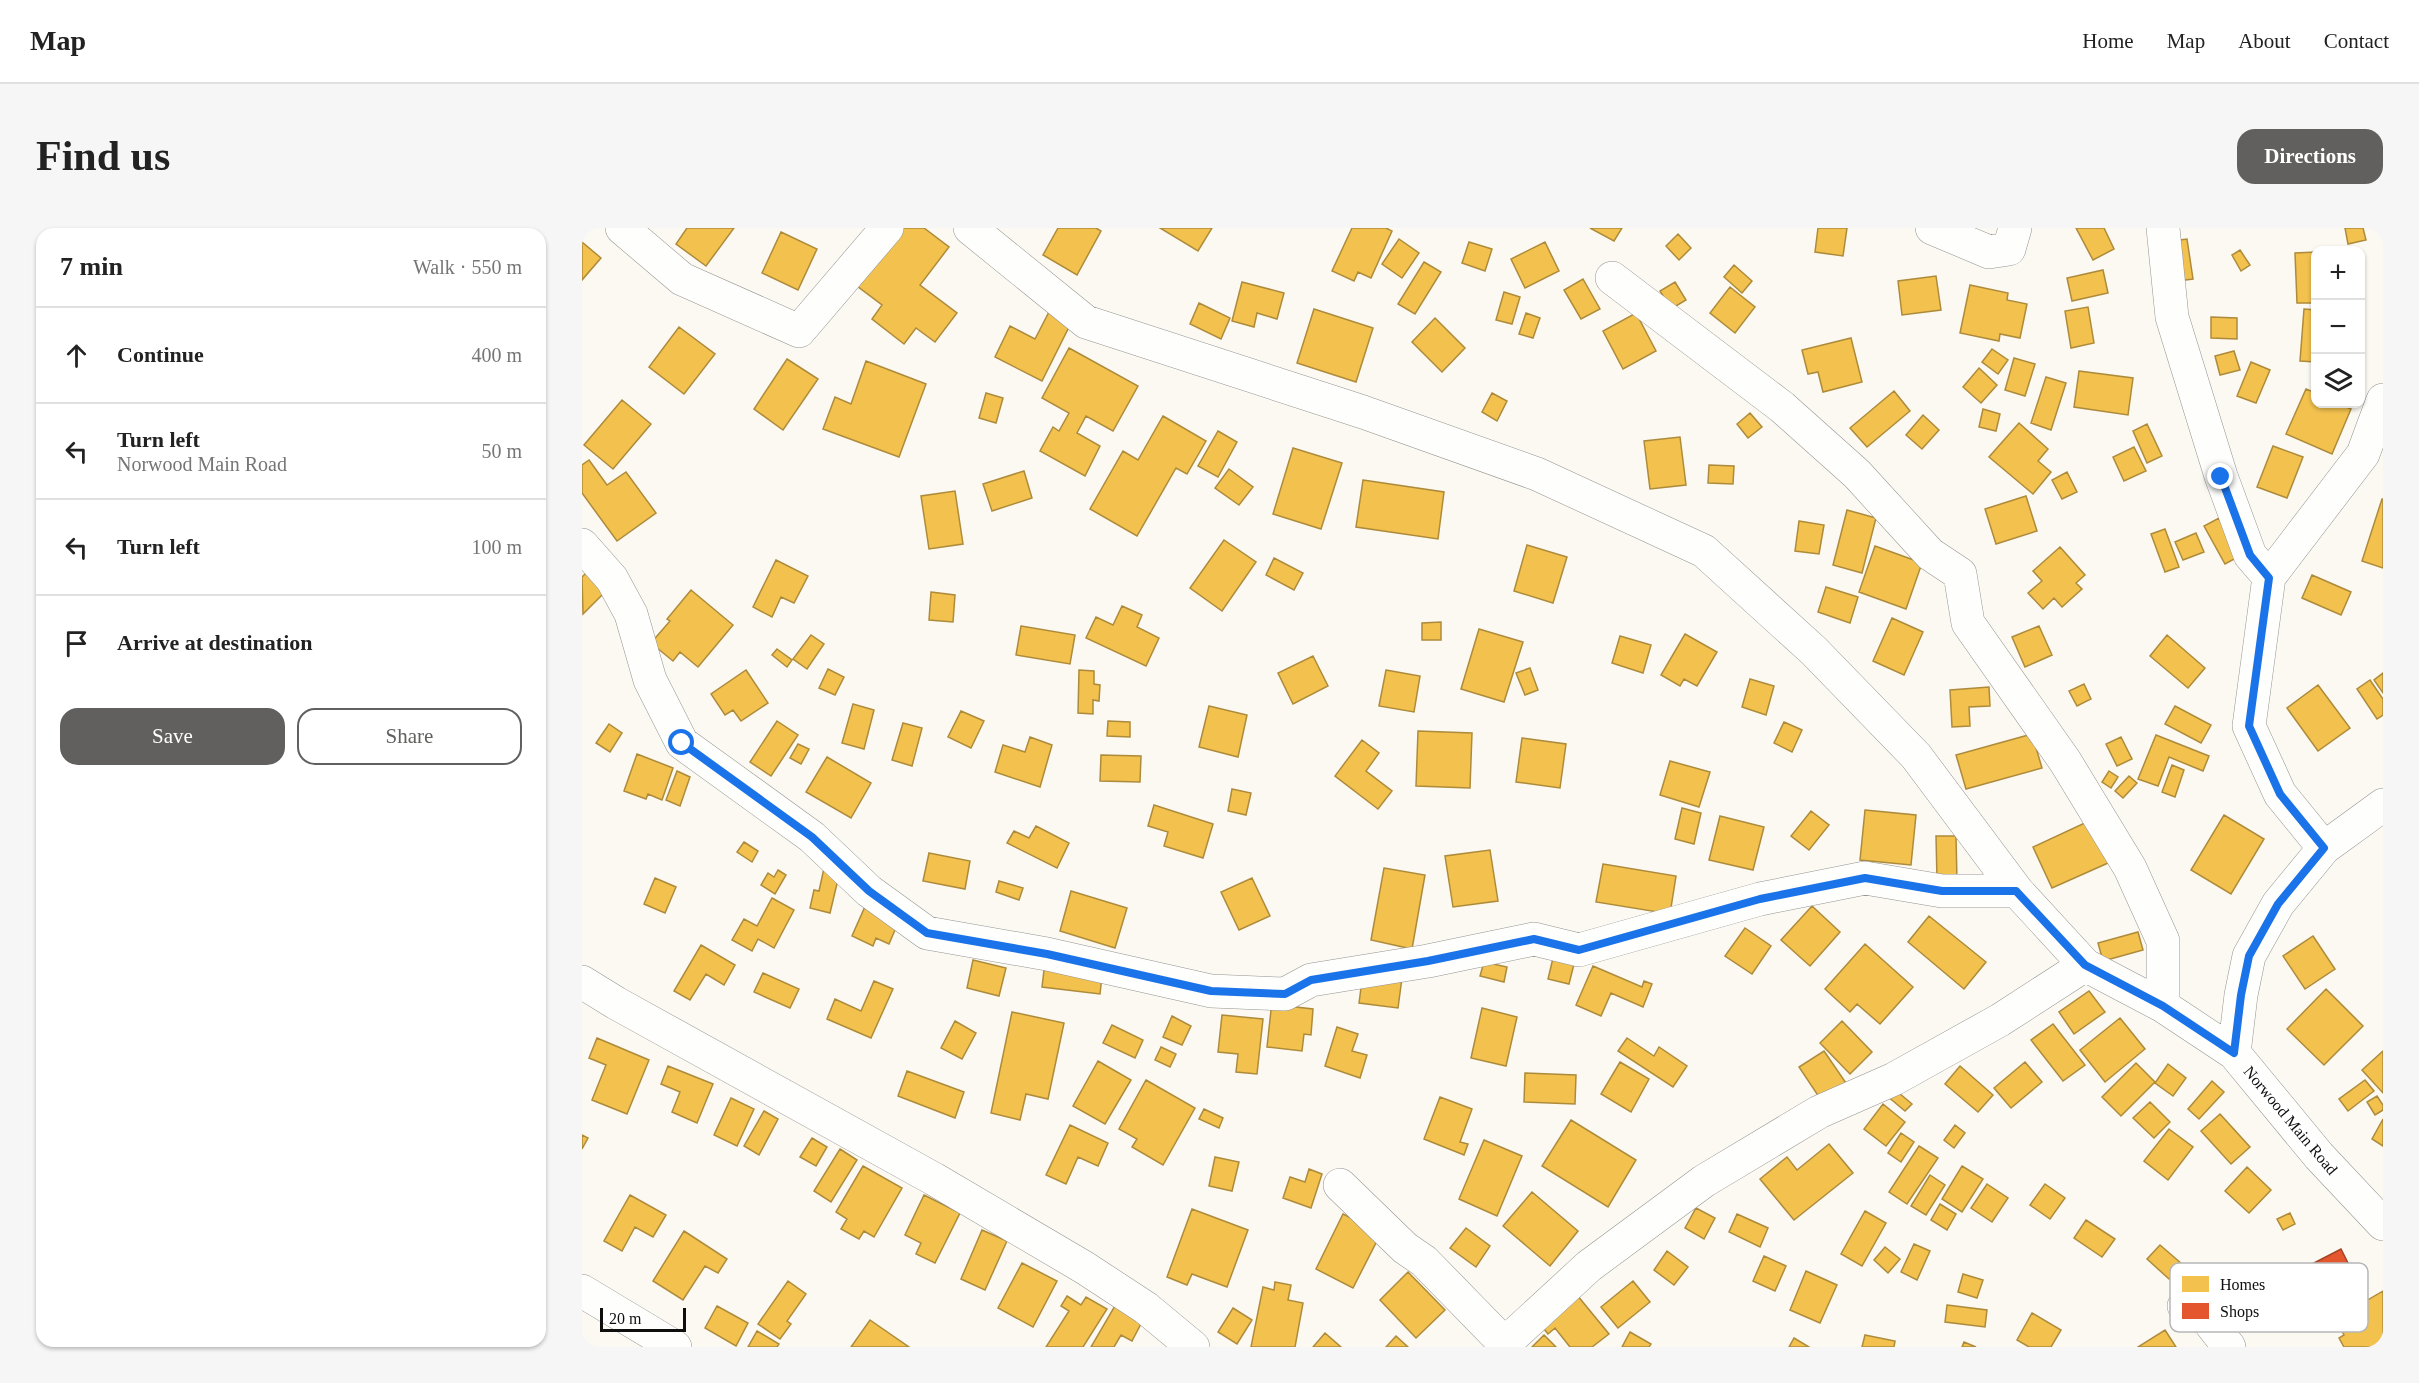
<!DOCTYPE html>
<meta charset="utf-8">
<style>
body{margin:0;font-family:"Times New Roman",serif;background:#f6f6f6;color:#222}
.controls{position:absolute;right:18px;top:18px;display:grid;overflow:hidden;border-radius:12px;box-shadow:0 2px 4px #0004}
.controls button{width:54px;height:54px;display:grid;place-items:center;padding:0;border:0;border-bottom:2px solid #e0e0e0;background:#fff;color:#222;font:30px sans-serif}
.scale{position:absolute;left:18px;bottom:15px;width:86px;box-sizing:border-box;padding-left:6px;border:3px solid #0e0e0e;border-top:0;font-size:16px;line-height:21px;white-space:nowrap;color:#0e0e0e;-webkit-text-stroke:4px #fff;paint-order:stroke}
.stop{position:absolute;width:18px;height:18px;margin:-14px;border:4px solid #1a73e8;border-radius:50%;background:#fff}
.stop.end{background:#1a73e8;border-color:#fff;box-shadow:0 2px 6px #0008}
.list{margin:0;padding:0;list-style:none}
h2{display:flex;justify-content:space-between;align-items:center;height:78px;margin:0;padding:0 24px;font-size:26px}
h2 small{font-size:20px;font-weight:400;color:#767676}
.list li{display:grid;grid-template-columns:39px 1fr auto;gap:18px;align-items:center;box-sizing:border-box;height:96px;padding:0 24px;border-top:2px solid #e0e0e0}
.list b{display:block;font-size:22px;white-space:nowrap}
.list p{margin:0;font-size:20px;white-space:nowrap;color:#767676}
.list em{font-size:20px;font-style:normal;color:#767676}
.actions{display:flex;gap:12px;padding:18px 24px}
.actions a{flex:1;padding:14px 0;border:2px solid #61605e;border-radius:18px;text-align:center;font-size:21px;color:#61605e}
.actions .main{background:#61605e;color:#fff}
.icon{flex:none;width:33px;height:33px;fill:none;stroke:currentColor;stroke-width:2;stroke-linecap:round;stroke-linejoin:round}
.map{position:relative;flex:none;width:1801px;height:1119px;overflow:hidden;border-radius:18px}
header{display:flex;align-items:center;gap:36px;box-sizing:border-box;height:84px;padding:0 30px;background:#fff;border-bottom:2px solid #e0e0e0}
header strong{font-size:28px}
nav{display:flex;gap:33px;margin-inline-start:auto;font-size:21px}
.intro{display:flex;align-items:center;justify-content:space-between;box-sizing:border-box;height:144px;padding:0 36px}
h1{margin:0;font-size:42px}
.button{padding:15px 27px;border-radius:18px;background:#61605e;color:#fff;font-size:21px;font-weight:700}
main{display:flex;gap:36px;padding:0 36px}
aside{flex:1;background:#fff;border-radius:18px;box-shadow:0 2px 4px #0004}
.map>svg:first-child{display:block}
.homes{fill:#f2c14e;stroke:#ae8b3b;stroke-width:1.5}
.shops{fill:#e4572e;stroke:#a44124;stroke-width:1.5}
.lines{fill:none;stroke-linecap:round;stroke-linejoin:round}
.minor-casing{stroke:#959491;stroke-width:34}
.minor{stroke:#fefefd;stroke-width:33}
.route{stroke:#1a73e8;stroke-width:8}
.labels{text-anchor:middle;stroke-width:6;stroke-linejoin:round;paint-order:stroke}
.street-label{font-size:16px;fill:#0e0e0e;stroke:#fff}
.key{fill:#fff;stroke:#b7b7b7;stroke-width:1.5}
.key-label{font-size:16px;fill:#0e0e0e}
</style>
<header>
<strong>Map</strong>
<nav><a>Home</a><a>Map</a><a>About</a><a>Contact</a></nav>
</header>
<div class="intro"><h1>Find us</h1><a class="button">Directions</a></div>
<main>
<aside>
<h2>7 min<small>Walk · 550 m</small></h2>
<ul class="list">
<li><svg class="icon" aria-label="ahead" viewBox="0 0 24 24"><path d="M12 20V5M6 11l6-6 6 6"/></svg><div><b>Continue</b></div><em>400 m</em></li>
<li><svg class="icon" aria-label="left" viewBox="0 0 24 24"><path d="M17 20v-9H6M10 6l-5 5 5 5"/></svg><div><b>Turn left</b><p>Norwood Main Road</p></div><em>50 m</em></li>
<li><svg class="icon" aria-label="left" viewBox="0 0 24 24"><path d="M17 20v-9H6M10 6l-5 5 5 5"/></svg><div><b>Turn left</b></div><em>100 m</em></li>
<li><svg class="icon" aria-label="arrive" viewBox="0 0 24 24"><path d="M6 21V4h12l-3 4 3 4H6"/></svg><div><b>Arrive at destination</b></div></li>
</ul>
<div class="actions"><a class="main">Save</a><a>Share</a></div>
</aside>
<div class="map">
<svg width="1801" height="1119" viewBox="0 0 1801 1119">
<rect width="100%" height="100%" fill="#fbf9f2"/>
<path class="homes" d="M105 0H152L124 38 94 16Z
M319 0H342L367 19 338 57 375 85 353 114 334 100 322 116 290 91 300 77 275 58Z
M476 0H514L519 3 495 47 461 27Z
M578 0H630L616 23Z
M770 0H804L810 3 789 50 776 44 772 53 750 43Z
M1008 0H1040L1032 13Z
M1236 0H1265L1261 28 1233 24Z
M1494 0H1522L1532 21 1511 32Z
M1763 0H1781L1784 12 1766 16Z
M199 4 235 21 216 62 180 45Z
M1096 6 1109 20 1097 32 1084 18Z
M817 11 837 25 820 50 800 36Z
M1605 11 1611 51 1596 53 1590 13Z
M0 14 19 30 0 52Z
M887 14 910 21 903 43 880 35Z
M963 14 977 43 943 60 929 31Z
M1658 22 1668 37 1659 43 1650 27Z
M1734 24V75H1715L1713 25Z
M842 34 859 44 833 86 816 76Z
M1152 37 1170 53 1160 65 1142 49Z
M1521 42 1526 65 1490 73 1485 50Z
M1354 48 1359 82 1320 87 1316 53Z
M1001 51 1018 81 999 91 982 62Z
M660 54 702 65 695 91 675 85 672 99 650 93Z
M1093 54 1104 72 1089 81 1078 63Z
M1388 57 1426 65 1425 72 1445 76 1438 110 1418 106 1417 113 1378 105Z
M1148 59 1173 79 1153 105 1128 85Z
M922 64 938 69 930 96 914 92Z
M617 75 648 90 639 111 608 96Z
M1506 79 1512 115 1489 120 1483 83Z
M469 80 491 91 460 153 413 129 428 98 453 111Z
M732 81 791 100 774 154 715 135Z
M1722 81 1734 82V134L1718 133Z
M944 85 958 90 951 110 937 106Z
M1054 85 1074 123 1041 141 1021 103Z
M1629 89 1655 90V111L1629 110Z
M853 90 883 120 860 144 830 114Z
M97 99 133 126 102 166 67 139Z
M1269 110 1280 154 1241 164 1236 144 1226 146 1220 122Z
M487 120 556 158 531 203 504 188 495 205 518 218 503 248 458 223 471 199 477 203 487 185 460 170Z
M1410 121 1426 132 1416 146 1400 134Z
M1652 123 1658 142 1638 147 1633 128Z
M1432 130 1453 136 1443 168 1423 162Z
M205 131 236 151 201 202 172 181Z
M284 133 344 156 317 229 241 201 253 169 269 176Z
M1669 134 1688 142 1674 175 1655 168Z
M1397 140 1415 157 1399 175 1381 159Z
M1497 143 1551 150 1546 187 1492 179Z
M1464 149 1484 155 1469 202 1449 195Z
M1724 161 1734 165V176H1757L1769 181 1750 226 1704 206Z
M1312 163 1328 183 1285 219 1268 200Z
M404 165 421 170 414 195 397 190Z
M910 165 925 173 915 193 900 184Z
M40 172 69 196 31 241 2 217Z
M1401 181 1418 186 1414 203 1397 199Z
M1168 185 1180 199 1166 210 1155 196Z
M1341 187 1357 202 1340 221 1324 207Z
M581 188 624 213 605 246 594 240 555 308 508 281 541 223 556 232Z
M1437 195 1466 221 1456 233 1469 244 1451 266 1407 229Z
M1565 196 1580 228 1565 235 1551 203Z
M636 203 655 214 636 249 616 238Z
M1098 209 1104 257 1068 261 1062 213Z
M1691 218 1721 229 1705 270 1675 259Z
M1552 219 1564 243 1542 253 1531 229Z
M711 220 760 235 739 301 691 286Z
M7 232 25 257 44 244 74 285 35 313 0 265V237Z
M1127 237 1152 238 1151 256 1126 255Z
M647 241 671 259 657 277 633 260Z
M442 243 450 270 410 283 401 256Z
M1485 244 1495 264 1480 271 1470 252Z
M781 252 862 264 856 311 774 299Z
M373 263 381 316 347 321 339 268Z
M1444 268 1455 303 1414 316 1403 281Z
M1800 271H1801V340L1780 333Z
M1265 282 1294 290 1280 345 1251 337Z
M1637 290 1658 328 1643 336 1622 298Z
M1217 293 1242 297 1237 326 1213 323Z
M1583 301 1597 339 1583 344 1569 306Z
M1614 305 1622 324 1601 332 1593 314Z
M642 312 674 334 640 383 608 360Z
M945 317 985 329 971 375 932 363Z
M1293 318 1340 335 1324 381 1277 364Z
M1478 319 1503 347 1494 355 1500 361 1480 379 1472 370 1461 381 1446 365 1460 353 1451 343Z
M692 330 721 345 712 362 684 347Z
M194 332 226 348 212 375 199 369 190 389 171 379Z
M4 345 23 364 1 386 0 349Z
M1730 347 1769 364 1759 387 1720 370Z
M1244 359 1276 369 1268 395 1236 384Z
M109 362 151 397 116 439 98 424 91 433 69 415 88 393 85 391Z
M349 364 373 367 371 394 347 392Z
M540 378 560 387 555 399 577 410 564 438 504 410 514 389 531 397Z
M1310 390 1341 404 1322 447 1291 433Z
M859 394V412H840V395Z
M439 398 493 407 488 436 434 427Z
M1457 398 1470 427 1443 439 1430 409Z
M897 401 941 414 922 474 879 461Z
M1103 406 1135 424 1115 458 1102 451 1098 458 1079 447Z
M229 407 242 416 225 441 211 431Z
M1585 407 1623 440 1606 460 1568 428Z
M1038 408 1069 417 1061 445 1030 435Z
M195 421 210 432 205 439 190 427Z
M731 428 746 458 711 476 696 445Z
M948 440 956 462 943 467 934 445Z
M246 441 262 449 253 467 237 460Z
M164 442 186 475 159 493 151 482 143 487 129 466Z
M497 442 512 443V456L518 457 517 473 511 472V486L496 485Z
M804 442 838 448 832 484 797 478Z
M1801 445V465L1792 452Z
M1168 451 1192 458 1184 487 1160 479Z
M1788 452 1801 471V487L1795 491 1775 461Z
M1502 456 1509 471 1495 478 1487 463Z
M1736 457 1768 500 1736 523 1705 480Z
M1407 459 1408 478 1387 479 1388 498 1370 499 1368 462Z
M271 476 292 482 282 521 260 515Z
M627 478 665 487 656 529 617 519Z
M1593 478 1629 497 1619 515 1583 496Z
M379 483 402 493 389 520 366 509Z
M195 493 216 507 189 548 168 534Z
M526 493 548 494V509L525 508Z
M1202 494 1220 502 1210 524 1192 515Z
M321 495 340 500 330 538 310 532Z
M27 496 40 505 28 524 14 515Z
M836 503 890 505 888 560 834 558Z
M1450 506 1460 540 1384 561 1374 527Z
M1574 507 1627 528 1621 543 1587 529 1576 558 1556 551Z
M448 509 470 517 458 559 413 544 421 517 443 524Z
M1539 509 1550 531 1535 538 1524 516Z
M940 510 984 516 978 560 934 554Z
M780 512 797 525 784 543 810 563 796 581 753 548Z
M216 516 227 521 219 536 208 530Z
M55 526 91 540 80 572 66 566 64 571 42 563Z
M519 527 559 528 558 554 518 553Z
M245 529 289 555 269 590 224 564Z
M1088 533 1128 544 1117 579 1078 567Z
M1590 537 1602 542 1593 569 1580 564Z
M95 543 108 549 98 578 84 572Z
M1527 543 1536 549 1529 560 1520 554Z
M1547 548 1555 555 1541 570 1533 563Z
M650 561 669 565 664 587 646 583Z
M572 577 631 596 621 630 582 618 586 604 566 598Z
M1100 580 1119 585 1112 616 1093 611Z
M1283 582 1334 587 1329 637 1278 632Z
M1229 583 1247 597 1227 622 1209 608Z
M1642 587 1682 611 1649 666 1609 642Z
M1138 588 1182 599 1171 642 1127 632Z
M1507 593 1526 635 1470 660 1451 619Z
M454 598 487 615 475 640 425 615 432 603 447 610Z
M1354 608H1374L1375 653 1355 652Z
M162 614 176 623 170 634 155 624Z
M908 622 916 673 871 679 863 628Z
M347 625 388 633 383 661 341 653Z
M1021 636 1094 648 1088 686 1014 674Z
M242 640 258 643 248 685 228 680 232 662 237 663Z
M802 640 843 647 830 721 789 712Z
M196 642 204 647 193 666 179 657 186 645 192 649Z
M73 650 94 659 83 685 62 676Z
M670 650 688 688 657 702 639 664Z
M417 653 441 660 437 672 414 664Z
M489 663 545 680 533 720 478 703Z
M190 670 212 682 192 720 176 711 170 723 150 712 162 691 175 698Z
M285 674 319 688 307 716 294 710 291 718 270 708Z
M1230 678 1258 704 1228 738 1199 712Z
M1347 688 1404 734 1382 761 1326 714Z
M1163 700 1189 718 1170 746 1143 728Z
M1556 704 1561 722 1521 733 1516 715Z
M1731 708 1753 741 1723 761 1701 728Z
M1283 716 1331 759 1298 796 1275 776 1268 784 1243 761Z
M119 717 153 737 142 757 124 746 108 772 92 763Z
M971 730 992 736 987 756 966 751Z
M391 732 424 740 417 768 385 760Z
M902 734 925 739 922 754 898 748Z
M1011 738 1060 759 1062 753 1070 756 1061 779 1029 765 1019 788 994 777Z
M462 742 520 748 518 766 460 759Z
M181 745 217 761 208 780 172 764Z
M781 745 820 750 816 780 777 775Z
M292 753 311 761 289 810 245 791 253 771 279 783Z
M1744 761 1781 798 1742 837 1705 801Z
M1507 763 1523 784 1492 806 1477 784Z
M690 773 714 775V779L731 781 729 807 722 806 720 823 685 819Z
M900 780 935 789 924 838 889 830Z
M430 784 482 795 466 871 444 866 438 892 409 885Z
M640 787 681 791 675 846 654 844 656 826 636 824Z
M590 788 609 798 600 817 581 809Z
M1538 790 1563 821 1523 854 1498 822Z
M373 793 394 805 380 831 359 820Z
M1260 793 1290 824 1268 846 1238 815Z
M1471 796 1503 837 1481 853 1449 812Z
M530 797 561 812 553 830 521 815Z
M755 799 776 806 770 823 785 827 778 850 743 838Z
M15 810 67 832 45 886 10 872 24 837 7 830Z
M1045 810 1072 828 1077 819 1105 838 1091 859 1036 823Z
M579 819 594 826 588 839 573 832Z
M1242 823 1264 855 1239 872 1217 839Z
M1801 823V865L1780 842Z
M516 833 549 852 523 896 491 878Z
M1038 834 1067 851 1049 884 1019 866Z
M1443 834 1460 854 1429 880 1412 860Z
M1554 835 1573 854 1539 888 1520 869Z
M1586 836 1604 850 1591 868 1573 855Z
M86 838 131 856 115 895 90 884 98 864 79 856Z
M1378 838 1411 867 1396 884 1363 856Z
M325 843 382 864 373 890 316 868Z
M943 845 994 847 993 876 942 874Z
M564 852 613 880 581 937 550 919 555 911 537 901Z
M1783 852 1792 863 1766 883 1757 871Z
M1630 853 1642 864 1617 891 1606 881Z
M1311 860 1330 876 1323 883 1305 868Z
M1795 868 1801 877V882L1793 887 1785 874Z
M858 869 890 881 878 914 886 916 882 927 842 911Z
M149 870 172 881 155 918 132 907Z
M1568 874 1588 894 1572 910 1551 890Z
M1301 876 1323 894 1304 918 1282 901Z
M622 881 641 890 637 900 617 891Z
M182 883 196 891 177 927 162 918Z
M1638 886 1668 919 1649 936 1619 903Z
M1801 891V918L1790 911Z
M989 892 1054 932 1026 979 960 938Z
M488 897 526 915 516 938 496 929 484 956 464 947Z
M1373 897 1383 905 1372 920 1362 912Z
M1587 901 1611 919 1586 952 1562 933Z
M1319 905 1332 914 1319 934 1306 925Z
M0 907 6 910 0 921Z
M230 910 245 919 234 938 218 929Z
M902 912 940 928 915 988 877 971Z
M1247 916 1271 945 1212 992 1178 951 1205 929 1215 942Z
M1337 918 1356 930 1325 976 1307 964Z
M258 921 275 932 249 974 232 963Z
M633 929 657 934 650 963 627 958Z
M281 938 320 960 292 1009 282 1003 277 1011 259 1001 265 991 254 984Z
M1380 938 1401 951 1380 984 1360 971Z
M1665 939 1689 962 1667 985 1643 963Z
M727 941 740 946 729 980 701 970 708 949 723 954Z
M1348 947 1363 957 1344 987 1329 978Z
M1405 956 1426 970 1410 994 1389 980Z
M1463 956 1483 970 1468 991 1448 977Z
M950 964 996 1003 968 1038 921 998Z
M48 967 84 987 71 1009 53 999 40 1023 22 1013Z
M342 967 378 985 353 1035 334 1026 339 1015 323 1007Z
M1358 976 1374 986 1365 1002 1349 992Z
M1114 980 1133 990 1122 1011 1103 1000Z
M610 981 666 1002 645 1059 610 1046 605 1057 585 1049Z
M1283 983 1304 995 1280 1038 1259 1026Z
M1708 985 1713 996 1701 1002 1695 991Z
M761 986 799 1005 771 1060 734 1041Z
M1155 986 1186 1000 1178 1019 1147 1004Z
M1504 992 1533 1011 1520 1029 1492 1010Z
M884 1000 908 1018 894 1039 868 1020Z
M400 1002 425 1013 403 1062 379 1051Z
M102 1003 145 1031 136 1045 123 1038 101 1072 71 1053Z
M1332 1016 1348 1023 1335 1052 1319 1044Z
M1578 1017 1600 1036 1587 1051 1565 1031Z
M1303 1019 1318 1031 1306 1045 1292 1032Z
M1085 1023 1106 1039 1092 1057 1072 1042Z
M1182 1028 1204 1038 1193 1063 1171 1053Z
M440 1035 475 1053 451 1099 416 1080Z
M1224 1043 1255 1057 1238 1095 1208 1082Z
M826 1044 863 1082 834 1110 798 1072Z
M1381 1046 1401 1052 1395 1070 1376 1064Z
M206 1053 224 1066 205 1093 209 1096 198 1111 176 1096Z
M1051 1053 1068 1074 1036 1100 1019 1079Z
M693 1054 709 1057 706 1072 721 1075 713 1119H669L681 1059 692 1062Z
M1801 1063V1119H1762L1757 1110 1762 1107 1753 1091Z
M995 1067 1027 1106 1010 1119H988L973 1100 966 1106 958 1096Z
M485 1068 499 1077 504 1069 525 1081 501 1119H464L487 1083 479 1078Z
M534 1076 561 1092 550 1113 539 1107 532 1119H509Z
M1365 1077 1405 1082 1403 1099 1363 1094Z
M135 1078 166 1095 154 1118 123 1100Z
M651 1080 670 1092 655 1116 636 1104Z
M1450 1085 1479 1102 1469 1119H1447L1435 1112Z
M288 1092 327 1119H269Z
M1583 1102 1594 1119H1556Z
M175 1103 197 1116 195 1119H166Z
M1048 1104 1069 1116 1067 1119H1040Z
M743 1105 759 1119H731Z
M962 1107 974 1119H950Z
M1283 1107 1313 1113 1312 1119H1280Z
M814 1108 826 1119H804Z
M1212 1110 1227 1119H1207Z
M1382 1114 1394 1119H1380Z"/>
<path class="shops" d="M1759 1021 1775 1053 1740 1071 1724 1039Z"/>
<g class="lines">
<defs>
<path id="minor" d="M40 0 100 51 217 103 305 0
M388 0 504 94 781 184 955 246 1122 323 1232 423 1334 528 1435 663 1503 737 1581 778 1652 825
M1350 0 1407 24 1427 21 1433 0
M1581 0 1590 89 1639 248 1668 327 1687 349
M1030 50 1200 179 1275 246 1348 326 1378 346 1386 395 1483 533 1548 640 1581 713V778
M0 317 30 351 49 386 68 452 100 515 230 609 287 663 345 705 465 726 629 763 703 766 729 752 846 733 952 711 997 722 1178 671 1283 650 1360 663H1435
M1801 577 1742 620 1696 676 1667 728 1659 767 1652 825 1737 928 1801 996
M1742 620 1698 566 1667 498 1687 349 1781 226 1801 172
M0 754 34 775 352 951 503 1040 564 1080 611 1119
M758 957 823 1020 842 1033 923 1116
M0 1063 93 1119
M1602 1078 1626 1092 1647 1119
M919 1119 1007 1038 1122 953 1237 884 1312 851 1418 792 1503 737"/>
</defs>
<use href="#minor" class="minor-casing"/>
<use href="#minor" class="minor"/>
</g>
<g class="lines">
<path class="route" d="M100 515 230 609 287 663 345 705 465 726 629 763 703 766 729 752 846 733 952 711 997 722 1178 671 1283 650 1360 663H1434L1503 737 1581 778 1652 825 1659 767 1667 728 1696 676 1742 620 1698 566 1667 498 1687 350 1668 327 1639 249"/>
</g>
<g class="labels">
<g class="street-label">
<text transform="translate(1709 892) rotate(50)" y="6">Norwood Main Road</text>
</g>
</g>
<rect x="1588" y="1035" width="198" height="69" rx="9" class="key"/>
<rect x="1600" y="1048" width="27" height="16" fill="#f2c14e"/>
<rect x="1600" y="1075" width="27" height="16" fill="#e4572e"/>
<g class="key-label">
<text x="1638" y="1062">Homes</text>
<text x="1638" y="1089">Shops</text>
</g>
</svg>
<div class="controls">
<button>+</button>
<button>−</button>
<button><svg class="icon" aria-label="layers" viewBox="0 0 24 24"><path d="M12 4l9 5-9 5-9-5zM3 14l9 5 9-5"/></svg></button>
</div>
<div class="scale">20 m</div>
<div class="stop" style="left:100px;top:515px"></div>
<div class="stop end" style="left:1639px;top:249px"></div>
</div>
</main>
